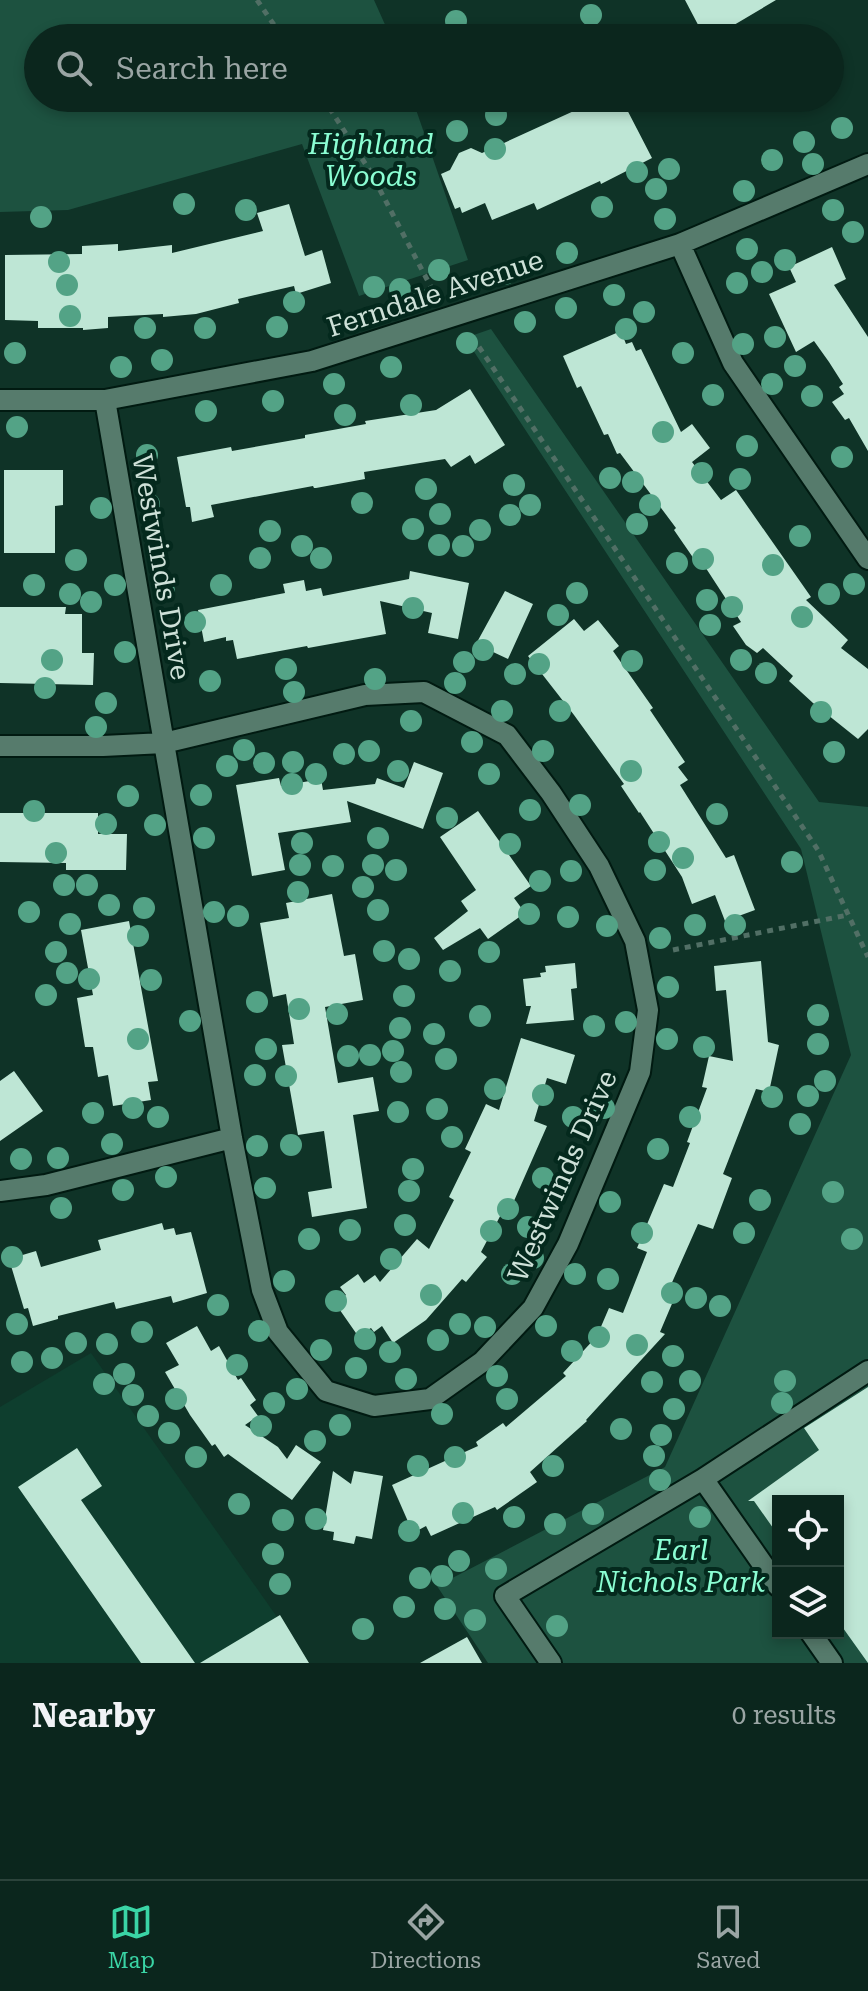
<!DOCTYPE html>
<style>
body{margin:0;font-family:"Roboto Serif",serif;background:#142e26;color:#f1f3f6}
.controls{position:absolute;right:24px;bottom:24px;display:grid;overflow:hidden;border-radius:0px;box-shadow:0 4px 12px #0003}
.controls button{width:72px;height:72px;display:grid;place-items:center;padding:0;border:0;border-bottom:2px solid #2b433b;background:#0b261d;color:#f1f3f6;font:40px sans-serif}
.list{margin:0;padding:0;list-style:none}
h2{display:flex;justify-content:space-between;align-items:center;height:104px;margin:0;padding:0 32px;font-size:34px}
h2 small{font-size:26px;font-weight:400;color:#9aa5a4}
.icon{flex:none;width:44px;height:44px;fill:none;stroke:currentColor;stroke-width:2;stroke-linecap:round;stroke-linejoin:round}
.map{position:relative;flex:none;width:868px;height:1663px;overflow:hidden}
.search{position:absolute;background:#0b261d;box-shadow:0 4px 12px #0003;left:24px;right:24px;top:24px;height:88px;display:flex;align-items:center;gap:20px;box-sizing:border-box;padding:0 28px;border-radius:44px;color:#9aa5a4;font-size:30px}
.sheet{height:216px;background:#0b261d}
nav{display:flex;justify-content:space-around;align-items:center;box-sizing:border-box;height:112px;border-top:2px solid #2b433b;background:#0b261d;font-size:22px;color:#9aa5a4}
nav a{display:grid;justify-items:center;gap:4px}
nav .on{color:#3ad4a5}
.map>svg:first-child{display:block}
.built{fill:#0e3e2e}
.green{fill:#1d5240;fill-rule:evenodd}
.building{fill:#bee6d5}
.lines{fill:none;stroke-linecap:round;stroke-linejoin:round}
.minor-casing{stroke:#011a11;stroke-width:24}
.path{stroke:#516f65;stroke-width:5;stroke-dasharray:6 6;stroke-linecap:butt}
.minor{stroke:#567b6c;stroke-width:20}
.tree{fill:#53a386}
.labels{text-anchor:middle;stroke-width:8;stroke-linejoin:round;paint-order:stroke}
.park-label{font-size:28px;font-style:italic;fill:#8bfed3;stroke:#04291d}
.street-label{font-size:28px;fill:#cee1d8;stroke:#04291d}
</style>
<div class="map">
<svg width="868" height="1663" viewBox="0 0 868 1663">
<rect width="100%" height="100%" fill="#0f3327"/>
<path class="built" d="M91 1353 308 1661 304 1663H0V1407Z"/>
<path class="green" d="M0 0H374L391 38H38V98H412L468 260 359 296 302 144 68 210 0 212Z
M491 329 819 802 868 807V1663H488L437 1586 665 1467 851 1055 801 849 465 338ZM778 1501H838V1633H778Z"/>
<path class="building" d="M685 0H776L712 38H705Z
M598 98H621L652 158 601 184 600 181 537 210 534 203 492 220 485 203 462 213 460 207 455 209 441 174 450 170 459 153 471 148 482 153 576 110Z
M289 204 305 256 322 250 331 283 296 294 294 286 238 299 239 303 196 314 163 317V314L108 317V328L83 330V328H38V321L5 320V255L82 254V246L118 244V251L172 245V253L263 231 257 213Z
M832 247 846 279 834 285 868 337V451L849 418 845 420 832 402 844 394 839 387 843 384 829 362 814 341 796 352 769 294 796 282 789 267Z
M621 331 626 344 632 342 636 351 641 349 681 432 692 424 710 448 692 462 721 500 736 490 811 597 806 600 848 640 841 648 868 669V729L858 739 813 703 789 681 793 676 763 648 757 653 746 645 733 626 741 622 698 556 694 559 674 530 676 528 620 453 617 454 608 434 604 435 581 386 577 388 563 356Z
M470 389 505 445 475 464 470 455 451 467 445 459 364 472 365 479 316 488H314L313 486 211 505 214 517 192 522 190 507H186L177 457 231 447 232 451 305 438V435L366 424 365 421 436 410Z
M4 470H63V505L55 506V553H4Z
M410 571 469 583 458 639 428 633 432 613 380 601 386 634 308 648 307 646 237 659 233 640 226 641V637L204 642 198 610 285 593 283 584 304 580 306 591 321 588 323 596 409 579Z
M505 591 533 604 508 659 476 644Z
M0 607H66L65 614H82V653H94L93 685 0 683Z
M574 619 584 631 598 620 619 646 613 651 653 708 650 710 685 762 678 767 688 780 680 785 726 858 734 855 755 910 725 921 715 895 692 904 682 877 640 812 639 813 621 786 624 784 574 715 528 656Z
M414 762 443 773 423 829 347 801 351 822 278 833 285 870 252 876 236 785 279 778 281 786 321 779 323 790 375 784 377 778 404 788Z
M478 811 531 886 514 898 525 913 488 939 480 928 443 950 434 938 468 911 461 901 476 890 440 837Z
M0 813H98V834H127L126 870H66V863L0 862Z
M332 894 344 956 355 954 363 1000 325 1007 338 1083 373 1077 379 1111 353 1115 367 1208 312 1217 308 1192 332 1188 324 1131 298 1135 282 1045 294 1044 286 994 273 997 260 923 289 918 286 903Z
M129 921 158 1081 148 1082 151 1100 113 1106 108 1075 98 1077 93 1047H85L77 998 93 995 81 930Z
M761 961 768 1042 779 1045 769 1092 756 1089 723 1174 732 1178 713 1229 698 1224 666 1296 674 1299 660 1332 665 1334 586 1420 587 1421 530 1472 537 1482 497 1510 495 1507 431 1536 426 1526 413 1533 392 1485 478 1446 476 1442 503 1423 506 1427 566 1376 563 1373 597 1336 609 1308 623 1313 647 1252 637 1248 664 1184 673 1187 690 1143 687 1142 707 1088 702 1087 709 1056 733 1061 726 990 716 991 714 966Z
M575 963 577 988 571 989 574 1020 526 1024 531 1006H526L523 979 541 977 540 973 546 972 545 966Z
M521 1038 575 1055 566 1084 547 1078 534 1121 547 1126 510 1210 505 1207 481 1252 487 1257 466 1282 462 1279 426 1320 393 1343 382 1326 374 1332 371 1328 358 1336 335 1303 346 1295 340 1287 358 1274 364 1283 375 1275 380 1282 417 1239 429 1249 454 1200 449 1197 471 1152 465 1149 486 1104 499 1110Z
M14 1071 43 1111 0 1141V1081Z
M162 1223 164 1230 174 1228 176 1235 191 1232 207 1293 173 1303 171 1296 116 1309 114 1302 58 1316V1319L33 1326 28 1308 24 1309 9 1259 36 1251 41 1267 101 1250 98 1240Z
M197 1326 211 1351 219 1346 238 1380 241 1378 256 1400 250 1405 258 1416 245 1425 278 1447 287 1459 296 1445 321 1462 292 1500 228 1454 224 1457 215 1444 212 1446 190 1415 165 1372 179 1365 166 1343Z
M868 1387V1663L838 1621V1501H778V1535L754 1501H748L819 1450 804 1428Z
M77 1448 102 1486 81 1500 195 1663H141L18 1487Z
M333 1471 351 1484 354 1471 383 1476 372 1539 356 1536 354 1544 333 1540 334 1532 323 1530Z
M280 1615 309 1663H200Z
M467 1637 482 1663H420Z"/>
<g class="lines">
<defs>
<path id="minor" d="M680 244 733 363 868 559
M0 400H105L312 361 680 244 868 164
M0 746H103L164 743 365 695 424 692 507 735 551 793 599 866 635 941 648 1010 640 1072 568 1244 533 1308 482 1362 430 1399 374 1406 326 1391 278 1332 262 1290 232 1138 164 743 105 400
M0 1191 46 1185 232 1138
M703 1479 868 1371
M811 1633 832 1663
M551 1663 505 1596 703 1479 778 1586"/>
</defs>
<use href="#minor" class="minor-casing"/>
<path class="path" d="M257 0 283 38
M323 98 370 171 431 287
M479 347 818 850 868 957
M673 950 848 915"/>
<use href="#minor" class="minor"/>
</g>
<g class="tree">
<circle cx="591" cy="15" r="11"/>
<circle cx="456" cy="21" r="11"/>
<circle cx="496" cy="115" r="11"/>
<circle cx="842" cy="128" r="11"/>
<circle cx="457" cy="131" r="11"/>
<circle cx="804" cy="142" r="11"/>
<circle cx="495" cy="149" r="11"/>
<circle cx="772" cy="160" r="11"/>
<circle cx="813" cy="164" r="11"/>
<circle cx="669" cy="169" r="11"/>
<circle cx="637" cy="172" r="11"/>
<circle cx="656" cy="189" r="11"/>
<circle cx="744" cy="191" r="11"/>
<circle cx="184" cy="204" r="11"/>
<circle cx="602" cy="207" r="11"/>
<circle cx="246" cy="210" r="11"/>
<circle cx="833" cy="210" r="11"/>
<circle cx="41" cy="217" r="11"/>
<circle cx="665" cy="219" r="11"/>
<circle cx="853" cy="232" r="11"/>
<circle cx="747" cy="249" r="11"/>
<circle cx="567" cy="253" r="11"/>
<circle cx="785" cy="260" r="11"/>
<circle cx="59" cy="262" r="11"/>
<circle cx="439" cy="270" r="11"/>
<circle cx="762" cy="272" r="11"/>
<circle cx="505" cy="274" r="11"/>
<circle cx="737" cy="283" r="11"/>
<circle cx="67" cy="285" r="11"/>
<circle cx="374" cy="287" r="11"/>
<circle cx="400" cy="289" r="11"/>
<circle cx="614" cy="295" r="11"/>
<circle cx="421" cy="300" r="11"/>
<circle cx="294" cy="302" r="11"/>
<circle cx="566" cy="308" r="11"/>
<circle cx="644" cy="312" r="11"/>
<circle cx="70" cy="316" r="11"/>
<circle cx="525" cy="322" r="11"/>
<circle cx="277" cy="327" r="11"/>
<circle cx="145" cy="328" r="11"/>
<circle cx="205" cy="328" r="11"/>
<circle cx="626" cy="329" r="11"/>
<circle cx="775" cy="337" r="11"/>
<circle cx="467" cy="343" r="11"/>
<circle cx="743" cy="344" r="11"/>
<circle cx="15" cy="353" r="11"/>
<circle cx="683" cy="353" r="11"/>
<circle cx="162" cy="360" r="11"/>
<circle cx="795" cy="366" r="11"/>
<circle cx="121" cy="367" r="11"/>
<circle cx="391" cy="367" r="11"/>
<circle cx="334" cy="384" r="11"/>
<circle cx="772" cy="384" r="11"/>
<circle cx="713" cy="395" r="11"/>
<circle cx="812" cy="396" r="11"/>
<circle cx="273" cy="401" r="11"/>
<circle cx="411" cy="405" r="11"/>
<circle cx="206" cy="411" r="11"/>
<circle cx="345" cy="415" r="11"/>
<circle cx="17" cy="427" r="11"/>
<circle cx="663" cy="432" r="11"/>
<circle cx="747" cy="446" r="11"/>
<circle cx="147" cy="455" r="11"/>
<circle cx="842" cy="457" r="11"/>
<circle cx="702" cy="473" r="11"/>
<circle cx="610" cy="478" r="11"/>
<circle cx="740" cy="479" r="11"/>
<circle cx="633" cy="482" r="11"/>
<circle cx="514" cy="485" r="11"/>
<circle cx="426" cy="489" r="11"/>
<circle cx="362" cy="503" r="11"/>
<circle cx="149" cy="504" r="11"/>
<circle cx="530" cy="505" r="11"/>
<circle cx="650" cy="505" r="11"/>
<circle cx="101" cy="508" r="11"/>
<circle cx="440" cy="514" r="11"/>
<circle cx="510" cy="515" r="11"/>
<circle cx="637" cy="524" r="11"/>
<circle cx="413" cy="529" r="11"/>
<circle cx="480" cy="530" r="11"/>
<circle cx="270" cy="531" r="11"/>
<circle cx="800" cy="536" r="11"/>
<circle cx="439" cy="545" r="11"/>
<circle cx="302" cy="546" r="11"/>
<circle cx="463" cy="546" r="11"/>
<circle cx="260" cy="558" r="11"/>
<circle cx="321" cy="558" r="11"/>
<circle cx="703" cy="559" r="11"/>
<circle cx="76" cy="560" r="11"/>
<circle cx="677" cy="563" r="11"/>
<circle cx="773" cy="565" r="11"/>
<circle cx="854" cy="584" r="11"/>
<circle cx="34" cy="585" r="11"/>
<circle cx="115" cy="585" r="11"/>
<circle cx="221" cy="585" r="11"/>
<circle cx="164" cy="591" r="11"/>
<circle cx="577" cy="593" r="11"/>
<circle cx="70" cy="594" r="11"/>
<circle cx="829" cy="594" r="11"/>
<circle cx="707" cy="600" r="11"/>
<circle cx="91" cy="602" r="11"/>
<circle cx="732" cy="607" r="11"/>
<circle cx="413" cy="608" r="11"/>
<circle cx="558" cy="615" r="11"/>
<circle cx="802" cy="617" r="11"/>
<circle cx="195" cy="622" r="11"/>
<circle cx="710" cy="625" r="11"/>
<circle cx="483" cy="650" r="11"/>
<circle cx="125" cy="652" r="11"/>
<circle cx="52" cy="660" r="11"/>
<circle cx="741" cy="660" r="11"/>
<circle cx="632" cy="661" r="11"/>
<circle cx="464" cy="662" r="11"/>
<circle cx="539" cy="664" r="11"/>
<circle cx="286" cy="669" r="11"/>
<circle cx="766" cy="673" r="11"/>
<circle cx="515" cy="674" r="11"/>
<circle cx="375" cy="679" r="11"/>
<circle cx="210" cy="681" r="11"/>
<circle cx="455" cy="683" r="11"/>
<circle cx="45" cy="688" r="11"/>
<circle cx="294" cy="692" r="11"/>
<circle cx="106" cy="703" r="11"/>
<circle cx="502" cy="711" r="11"/>
<circle cx="560" cy="711" r="11"/>
<circle cx="821" cy="712" r="11"/>
<circle cx="411" cy="721" r="11"/>
<circle cx="96" cy="727" r="11"/>
<circle cx="472" cy="742" r="11"/>
<circle cx="244" cy="750" r="11"/>
<circle cx="369" cy="751" r="11"/>
<circle cx="543" cy="751" r="11"/>
<circle cx="834" cy="752" r="11"/>
<circle cx="344" cy="754" r="11"/>
<circle cx="293" cy="762" r="11"/>
<circle cx="264" cy="763" r="11"/>
<circle cx="227" cy="766" r="11"/>
<circle cx="398" cy="771" r="11"/>
<circle cx="631" cy="771" r="11"/>
<circle cx="316" cy="774" r="11"/>
<circle cx="489" cy="774" r="11"/>
<circle cx="292" cy="784" r="11"/>
<circle cx="201" cy="795" r="11"/>
<circle cx="128" cy="796" r="11"/>
<circle cx="580" cy="805" r="11"/>
<circle cx="530" cy="810" r="11"/>
<circle cx="34" cy="811" r="11"/>
<circle cx="717" cy="814" r="11"/>
<circle cx="447" cy="818" r="11"/>
<circle cx="106" cy="824" r="11"/>
<circle cx="155" cy="825" r="11"/>
<circle cx="204" cy="838" r="11"/>
<circle cx="378" cy="838" r="11"/>
<circle cx="659" cy="842" r="11"/>
<circle cx="302" cy="843" r="11"/>
<circle cx="510" cy="844" r="11"/>
<circle cx="56" cy="853" r="11"/>
<circle cx="683" cy="858" r="11"/>
<circle cx="792" cy="862" r="11"/>
<circle cx="300" cy="865" r="11"/>
<circle cx="373" cy="865" r="11"/>
<circle cx="333" cy="866" r="11"/>
<circle cx="396" cy="870" r="11"/>
<circle cx="655" cy="870" r="11"/>
<circle cx="571" cy="871" r="11"/>
<circle cx="540" cy="881" r="11"/>
<circle cx="64" cy="885" r="11"/>
<circle cx="87" cy="885" r="11"/>
<circle cx="363" cy="887" r="11"/>
<circle cx="298" cy="892" r="11"/>
<circle cx="109" cy="905" r="11"/>
<circle cx="144" cy="908" r="11"/>
<circle cx="378" cy="910" r="11"/>
<circle cx="29" cy="912" r="11"/>
<circle cx="214" cy="912" r="11"/>
<circle cx="529" cy="914" r="11"/>
<circle cx="238" cy="916" r="11"/>
<circle cx="568" cy="917" r="11"/>
<circle cx="70" cy="924" r="11"/>
<circle cx="695" cy="925" r="11"/>
<circle cx="735" cy="925" r="11"/>
<circle cx="607" cy="926" r="11"/>
<circle cx="138" cy="936" r="11"/>
<circle cx="660" cy="938" r="11"/>
<circle cx="384" cy="951" r="11"/>
<circle cx="56" cy="952" r="11"/>
<circle cx="489" cy="952" r="11"/>
<circle cx="409" cy="959" r="11"/>
<circle cx="450" cy="971" r="11"/>
<circle cx="67" cy="973" r="11"/>
<circle cx="89" cy="979" r="11"/>
<circle cx="151" cy="980" r="11"/>
<circle cx="668" cy="987" r="11"/>
<circle cx="46" cy="995" r="11"/>
<circle cx="404" cy="996" r="11"/>
<circle cx="257" cy="1002" r="11"/>
<circle cx="299" cy="1009" r="11"/>
<circle cx="337" cy="1014" r="11"/>
<circle cx="818" cy="1015" r="11"/>
<circle cx="480" cy="1016" r="11"/>
<circle cx="190" cy="1021" r="11"/>
<circle cx="626" cy="1022" r="11"/>
<circle cx="594" cy="1026" r="11"/>
<circle cx="400" cy="1028" r="11"/>
<circle cx="434" cy="1034" r="11"/>
<circle cx="138" cy="1039" r="11"/>
<circle cx="667" cy="1039" r="11"/>
<circle cx="818" cy="1044" r="11"/>
<circle cx="704" cy="1047" r="11"/>
<circle cx="266" cy="1049" r="11"/>
<circle cx="393" cy="1051" r="11"/>
<circle cx="370" cy="1055" r="11"/>
<circle cx="348" cy="1056" r="11"/>
<circle cx="446" cy="1059" r="11"/>
<circle cx="401" cy="1072" r="11"/>
<circle cx="255" cy="1075" r="11"/>
<circle cx="286" cy="1076" r="11"/>
<circle cx="825" cy="1081" r="11"/>
<circle cx="495" cy="1089" r="11"/>
<circle cx="543" cy="1095" r="11"/>
<circle cx="808" cy="1096" r="11"/>
<circle cx="772" cy="1097" r="11"/>
<circle cx="133" cy="1108" r="11"/>
<circle cx="604" cy="1108" r="11"/>
<circle cx="437" cy="1109" r="11"/>
<circle cx="398" cy="1112" r="11"/>
<circle cx="93" cy="1113" r="11"/>
<circle cx="158" cy="1117" r="11"/>
<circle cx="573" cy="1117" r="11"/>
<circle cx="690" cy="1117" r="11"/>
<circle cx="800" cy="1124" r="11"/>
<circle cx="452" cy="1137" r="11"/>
<circle cx="112" cy="1144" r="11"/>
<circle cx="291" cy="1145" r="11"/>
<circle cx="257" cy="1146" r="11"/>
<circle cx="658" cy="1149" r="11"/>
<circle cx="58" cy="1158" r="11"/>
<circle cx="21" cy="1159" r="11"/>
<circle cx="413" cy="1169" r="11"/>
<circle cx="166" cy="1177" r="11"/>
<circle cx="543" cy="1178" r="11"/>
<circle cx="265" cy="1188" r="11"/>
<circle cx="123" cy="1190" r="11"/>
<circle cx="409" cy="1191" r="11"/>
<circle cx="833" cy="1192" r="11"/>
<circle cx="760" cy="1200" r="11"/>
<circle cx="610" cy="1202" r="11"/>
<circle cx="61" cy="1208" r="11"/>
<circle cx="508" cy="1209" r="11"/>
<circle cx="405" cy="1225" r="11"/>
<circle cx="528" cy="1227" r="11"/>
<circle cx="350" cy="1230" r="11"/>
<circle cx="491" cy="1231" r="11"/>
<circle cx="642" cy="1233" r="11"/>
<circle cx="744" cy="1233" r="11"/>
<circle cx="309" cy="1239" r="11"/>
<circle cx="852" cy="1239" r="11"/>
<circle cx="12" cy="1257" r="11"/>
<circle cx="533" cy="1258" r="11"/>
<circle cx="391" cy="1259" r="11"/>
<circle cx="512" cy="1274" r="11"/>
<circle cx="575" cy="1274" r="11"/>
<circle cx="608" cy="1279" r="11"/>
<circle cx="284" cy="1281" r="11"/>
<circle cx="672" cy="1293" r="11"/>
<circle cx="431" cy="1295" r="11"/>
<circle cx="696" cy="1298" r="11"/>
<circle cx="336" cy="1301" r="11"/>
<circle cx="218" cy="1305" r="11"/>
<circle cx="720" cy="1306" r="11"/>
<circle cx="17" cy="1324" r="11"/>
<circle cx="460" cy="1324" r="11"/>
<circle cx="546" cy="1326" r="11"/>
<circle cx="485" cy="1327" r="11"/>
<circle cx="259" cy="1331" r="11"/>
<circle cx="142" cy="1332" r="11"/>
<circle cx="599" cy="1337" r="11"/>
<circle cx="365" cy="1339" r="11"/>
<circle cx="438" cy="1340" r="11"/>
<circle cx="76" cy="1343" r="11"/>
<circle cx="107" cy="1344" r="11"/>
<circle cx="637" cy="1345" r="11"/>
<circle cx="321" cy="1350" r="11"/>
<circle cx="572" cy="1351" r="11"/>
<circle cx="390" cy="1352" r="11"/>
<circle cx="673" cy="1356" r="11"/>
<circle cx="52" cy="1358" r="11"/>
<circle cx="22" cy="1362" r="11"/>
<circle cx="237" cy="1365" r="11"/>
<circle cx="356" cy="1368" r="11"/>
<circle cx="124" cy="1374" r="11"/>
<circle cx="497" cy="1376" r="11"/>
<circle cx="406" cy="1379" r="11"/>
<circle cx="690" cy="1381" r="11"/>
<circle cx="785" cy="1381" r="11"/>
<circle cx="652" cy="1382" r="11"/>
<circle cx="104" cy="1384" r="11"/>
<circle cx="297" cy="1389" r="11"/>
<circle cx="133" cy="1395" r="11"/>
<circle cx="176" cy="1399" r="11"/>
<circle cx="507" cy="1399" r="11"/>
<circle cx="274" cy="1403" r="11"/>
<circle cx="782" cy="1403" r="11"/>
<circle cx="674" cy="1409" r="11"/>
<circle cx="442" cy="1414" r="11"/>
<circle cx="148" cy="1416" r="11"/>
<circle cx="340" cy="1425" r="11"/>
<circle cx="261" cy="1426" r="11"/>
<circle cx="621" cy="1429" r="11"/>
<circle cx="169" cy="1433" r="11"/>
<circle cx="661" cy="1435" r="11"/>
<circle cx="315" cy="1441" r="11"/>
<circle cx="654" cy="1456" r="11"/>
<circle cx="196" cy="1457" r="11"/>
<circle cx="455" cy="1457" r="11"/>
<circle cx="418" cy="1466" r="11"/>
<circle cx="553" cy="1466" r="11"/>
<circle cx="660" cy="1480" r="11"/>
<circle cx="239" cy="1504" r="11"/>
<circle cx="463" cy="1513" r="11"/>
<circle cx="593" cy="1514" r="11"/>
<circle cx="514" cy="1517" r="11"/>
<circle cx="700" cy="1517" r="11"/>
<circle cx="316" cy="1519" r="11"/>
<circle cx="283" cy="1520" r="11"/>
<circle cx="555" cy="1524" r="11"/>
<circle cx="409" cy="1531" r="11"/>
<circle cx="273" cy="1554" r="11"/>
<circle cx="459" cy="1561" r="11"/>
<circle cx="496" cy="1569" r="11"/>
<circle cx="442" cy="1576" r="11"/>
<circle cx="420" cy="1578" r="11"/>
<circle cx="280" cy="1584" r="11"/>
<circle cx="404" cy="1607" r="11"/>
<circle cx="445" cy="1609" r="11"/>
<circle cx="475" cy="1620" r="11"/>
<circle cx="557" cy="1626" r="11"/>
<circle cx="363" cy="1629" r="11"/>
</g>
<g class="labels">
<g class="park-label">
<text x="371" y="154">Highland<tspan x="371" dy="32">Woods</tspan></text>
<text x="681" y="1560">Earl<tspan x="681" dy="32">Nichols Park</tspan></text>
</g>
<g class="street-label">
<text transform="translate(435 293) rotate(-18)" y="10">Ferndale Avenue</text>
<text transform="translate(162 567) rotate(80)" y="10">Westwinds Drive</text>
<text transform="translate(562 1176) rotate(-66)" y="10">Westwinds Drive</text>
</g>
</g>
</svg>
<div class="controls">
<button><svg class="icon" aria-label="locate" viewBox="0 0 24 24"><circle cx="12" cy="12" r="6"/><path d="M12 2v4M12 18v4M2 12h4M18 12h4"/></svg></button>
<button><svg class="icon" aria-label="layers" viewBox="0 0 24 24"><path d="M12 4l9 5-9 5-9-5zM3 14l9 5 9-5"/></svg></button>
</div>
<div class="search"><svg class="icon" aria-label="search" viewBox="0 0 24 24"><circle cx="10" cy="10" r="6"/><path d="M15 15l6 6"/></svg>Search here</div>
</div>
<section class="sheet">
<h2>Nearby<small>0 results</small></h2>
<ul class="list">
</ul>
</section>
<nav>
<a class="on"><svg class="icon" aria-label="map" viewBox="0 0 24 24"><path d="M3 6l6-2 6 2 6-2v14l-6 2-6-2-6 2zM9 4v14M15 6v14"/></svg>Map</a>
<a><svg class="icon" aria-label="directions" viewBox="0 0 24 24"><path d="M12 3l9 9-9 9-9-9zM9 14v-3h6M13 9l2 2-2 2"/></svg>Directions</a>
<a><svg class="icon" aria-label="saved" viewBox="0 0 24 24"><path d="M7 4h10v16l-5-4-5 4z"/></svg>Saved</a>
</nav>
